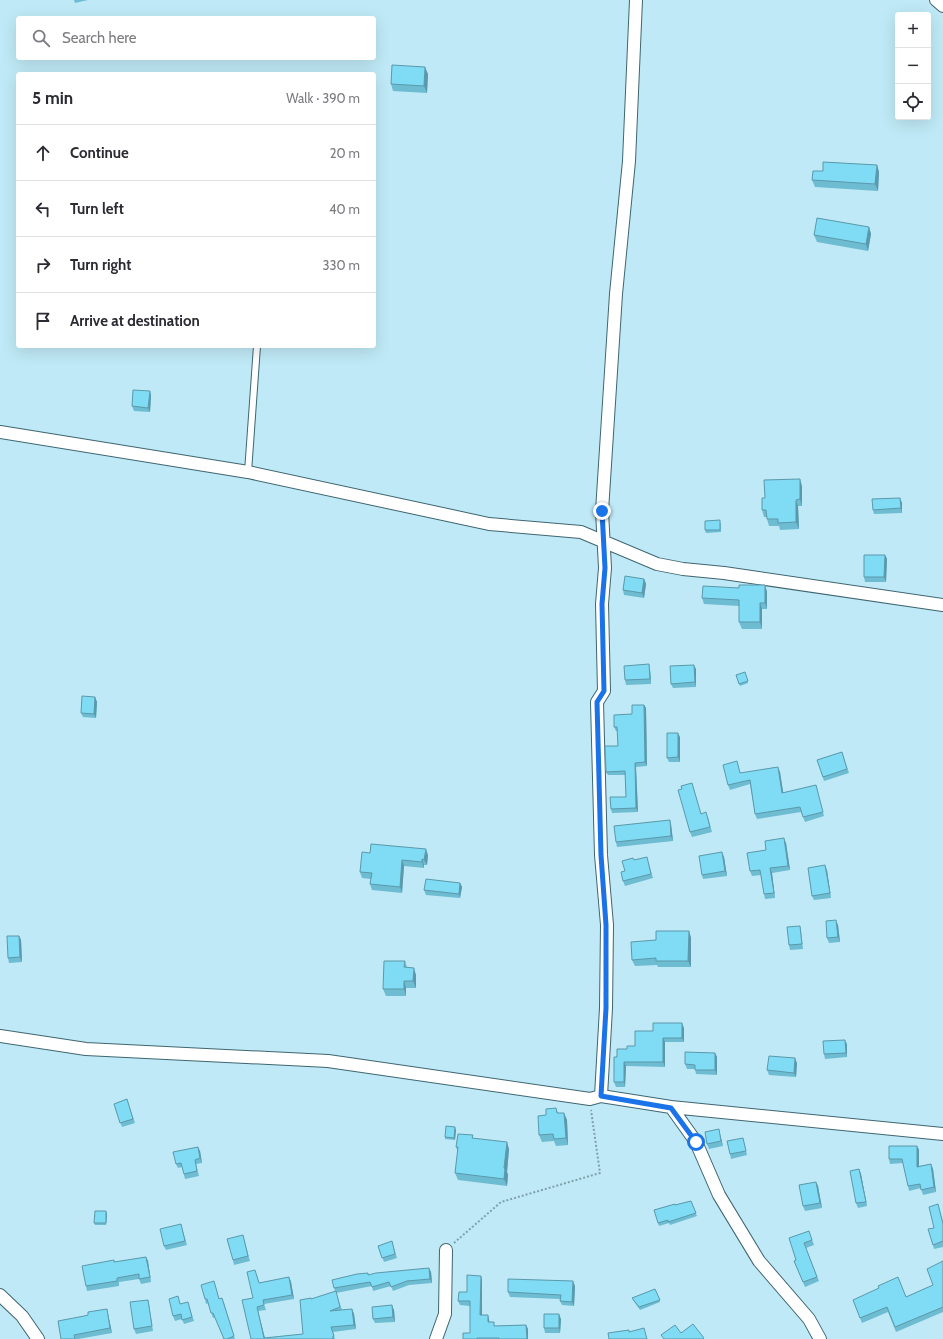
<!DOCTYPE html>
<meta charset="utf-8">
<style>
body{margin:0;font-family:Cabin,sans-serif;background:#f2f2f3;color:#2b2b33}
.controls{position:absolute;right:12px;top:12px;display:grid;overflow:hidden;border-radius:4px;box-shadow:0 4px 16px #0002}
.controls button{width:36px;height:36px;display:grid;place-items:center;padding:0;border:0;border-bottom:1px solid #e1e1e2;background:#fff;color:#2b2b33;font:20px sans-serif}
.stop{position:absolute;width:12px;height:12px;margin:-9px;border:3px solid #1a73e8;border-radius:50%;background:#fff}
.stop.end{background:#1a73e8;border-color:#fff;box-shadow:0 1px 4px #0008}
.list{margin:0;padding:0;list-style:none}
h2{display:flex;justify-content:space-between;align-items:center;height:52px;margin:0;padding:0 16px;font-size:17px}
h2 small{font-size:13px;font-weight:400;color:#7c7c81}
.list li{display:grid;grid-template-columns:26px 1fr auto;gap:12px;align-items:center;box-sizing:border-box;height:56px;padding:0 16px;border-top:1px solid #e1e1e2}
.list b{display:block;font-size:15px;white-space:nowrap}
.list em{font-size:13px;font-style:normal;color:#7c7c81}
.icon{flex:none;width:22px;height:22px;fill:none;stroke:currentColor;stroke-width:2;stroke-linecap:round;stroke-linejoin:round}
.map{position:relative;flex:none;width:943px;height:1339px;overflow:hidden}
.search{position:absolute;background:#fff;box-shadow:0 4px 16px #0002;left:16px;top:16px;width:360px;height:44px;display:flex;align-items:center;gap:10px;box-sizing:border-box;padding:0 14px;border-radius:4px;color:#7c7c81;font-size:15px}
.panel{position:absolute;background:#fff;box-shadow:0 4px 16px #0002;left:16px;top:72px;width:360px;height:276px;border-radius:4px}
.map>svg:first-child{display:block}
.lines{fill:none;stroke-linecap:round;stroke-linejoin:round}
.lane-casing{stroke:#3f6670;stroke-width:8}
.street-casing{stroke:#3f6670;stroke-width:14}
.path{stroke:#80a0aa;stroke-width:2;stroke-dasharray:2 2;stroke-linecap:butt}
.lane{stroke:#fff;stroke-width:6}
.street{stroke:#fff;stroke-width:12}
.wall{fill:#6ebcd2}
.shaded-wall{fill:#5a99ab}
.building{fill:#80dbf4;stroke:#5a99ab}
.route{stroke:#1a73e8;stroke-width:5}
</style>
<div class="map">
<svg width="943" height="1339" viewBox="0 0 943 1339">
<rect width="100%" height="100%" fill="#bfe9f6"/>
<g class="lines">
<defs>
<path id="lane" d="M248 472 257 346"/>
<path id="street" d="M936 0 943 6
M0 432 248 472 489 524 581 532 657 564 683 569 724 573 943 605
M0 1036 86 1049 328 1061 590 1099 601 1096 671 1107 943 1134
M601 1096 606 1008 607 925 601 855 597 702 604 691 602 604 605 568 602 511 616 294 629 161 636 0
M671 1107 696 1142 719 1195 759 1261 809 1319 820 1339
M0 1295 22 1316 38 1339
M436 1339 445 1314 446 1250"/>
</defs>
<use href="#lane" class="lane-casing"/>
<use href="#street" class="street-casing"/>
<path class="path" d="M454 1243 501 1202 600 1173 591 1110"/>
<use href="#lane" class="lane"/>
<use href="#street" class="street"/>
</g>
<path class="wall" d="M74 0H88L75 3Z
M428 74 427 93 393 91 391 84Z
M877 165 879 172 878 191 815 187 812 180 823 171Z
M869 227 871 234 868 251 817 242 814 235Z
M150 391 151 396 150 412 134 411 132 406Z
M802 486V506H798L799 529 780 530 779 526H769L767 519V517H764L762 510 765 498Z
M900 498 902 503V513L874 514 873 510Z
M721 523V532L706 533 705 530Z
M885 555 887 559 886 582H865L864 577Z
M644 579 646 584 644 598 624 595 623 590Z
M765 585 767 592V609H762V629H742L739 622V606L704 604 702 598 739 588Z
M650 669 651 684 626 685 625 680Z
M696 669V687L673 688 671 684Z
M745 672 748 683 740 686 736 675Z
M95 697 97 702 96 718 83 717 81 713Z
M644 705 646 708 647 766 636 767 638 812 612 813 611 809 626 797 625 775H608L606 772 618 746 617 731H616L614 727Z
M680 737V762H669L667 758Z
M842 752 849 773 824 781 817 760Z
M737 761 740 773 780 772 783 793 816 785 824 816 805 822 801 812 757 819 755 814 750 784 730 790 728 785Z
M692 783 701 814 708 817 712 832 692 837 690 832 682 789Z
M671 824 673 841 617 847 616 842Z
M786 843 790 870 772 873 775 898 765 899 764 894 761 875 752 876 750 871 766 850Z
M370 853 428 855 427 865H424V868L404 866 402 893 372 890 370 884 371 879 362 878 360 872Z
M724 857 727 876 703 879 702 875Z
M634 860 648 861 653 878 625 886 623 881 625 871Z
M827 870 831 898 814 900 812 896Z
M460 883 462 887 460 898 426 895 424 890Z
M838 925 840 942 829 943 827 938Z
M800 926 801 931 803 949 790 950 789 945Z
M689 931 691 938V967H658L657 965 635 966 632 960 656 940Z
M19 936 21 940 22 962 9 963 8 958Z
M405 961 407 967 416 975V988H406V996H386L383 989Z
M684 1028V1042H665V1067L626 1066 625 1087H616L614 1082 617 1057 627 1049 635 1046 653 1031Z
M847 1044V1057L825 1059 824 1054Z
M715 1053 717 1057V1075L696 1074 695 1069H687L685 1064Z
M797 1063 796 1077 769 1075 767 1070Z
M127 1099 135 1123 122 1127 114 1104Z
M556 1108 558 1113H564L567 1120 568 1145 556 1146 554 1141 542 1142 539 1135 546 1115Z
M456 1130 455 1140 445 1139V1137Z
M720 1134 723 1146 709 1149 707 1144Z
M474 1138 509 1149 507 1172 508 1175 507 1186 458 1180 455 1173 458 1152 456 1147Z
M743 1138 747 1155 731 1159 730 1154Z
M917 1146 919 1150V1166L931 1164 933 1169 936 1192 923 1195 921 1188 909 1191 908 1186 903 1163 890 1164 889 1159Z
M200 1151 202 1163 196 1164 199 1176 185 1179 182 1167 178 1168 176 1164Z
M859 1169 861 1174 867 1206 858 1208 856 1203Z
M816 1182 818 1186 822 1208 805 1211 803 1206Z
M691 1201 697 1216 670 1225 669 1223 659 1226 654 1210 675 1205Z
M938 1204 943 1222V1247L934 1249 933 1245 934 1228Z
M107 1214 106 1225H95L94 1223Z
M181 1224 187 1245 166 1250 164 1246Z
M809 1231 814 1245 806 1248 819 1281 805 1287 794 1261 796 1260Z
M243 1235 250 1261 234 1265 233 1260Z
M392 1241 397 1258 384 1262 378 1246Z
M146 1257 148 1261 151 1282 141 1284 139 1279 119 1282V1286L87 1291 86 1286 115 1262Z
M943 1261V1312L896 1332 888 1312 862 1323 853 1300 906 1297 933 1285Z
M429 1268 431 1272 432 1283 409 1285 393 1291 391 1286 373 1291 372 1286 336 1293 342 1310 352 1309 354 1314 356 1329 333 1332 335 1339H251L253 1298 257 1275 259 1283 289 1277 291 1282 294 1299 264 1304 266 1310 258 1311 265 1338 303 1334 335 1291 334 1288 368 1275Z
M481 1276 482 1280V1315L489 1319V1322L495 1326 526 1325 528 1329V1339H463L470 1333V1306L460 1305 458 1301Z
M214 1281 219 1299 222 1298 224 1303 235 1339H224L215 1317 213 1318 208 1303 206 1304 205 1299Z
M575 1286 574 1306 562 1305 560 1301V1299L510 1297 508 1292Z
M655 1289 660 1302 640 1310 633 1300 632 1298Z
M148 1300 149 1304 153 1331 136 1334 134 1329Z
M180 1304 189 1306 194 1321 184 1324 182 1319 175 1321 173 1316Z
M394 1310 395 1322 375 1323 373 1319Z
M108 1314 112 1333 78 1339H61Z
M561 1319 560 1333H545L544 1328Z"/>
<path class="shaded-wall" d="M425 67 428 74 427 93 424 86Z
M877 165 879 172 878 191 875 184Z
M869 227 871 234 868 251 866 244Z
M150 391 151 396 150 412 148 408Z
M800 479 802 486V506L800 499Z
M900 498 902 503V513L901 508Z
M796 500 798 506 799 529 796 522Z
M885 555 887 559 886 582 884 577Z
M644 579 646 584 644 598 642 593Z
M765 585 767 592V609L765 603Z
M760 603 762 609V629L760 622Z
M649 664 650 669 651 684 650 679Z
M694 665 696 669V687L695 682Z
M95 697 97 702 96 718 94 714Z
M644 705 646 708 647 766 645 762Z
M678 733 680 737V762L678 757Z
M635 763 636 767 638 812 636 808Z
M778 767 780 772 784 797 782 793Z
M670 820 671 824 673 841 671 836Z
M784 838 786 843 790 870 788 866Z
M426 849 428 855 427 865 424 860Z
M722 852 724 857 727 876 725 871Z
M422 859 424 865V868L422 862Z
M402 860 404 866 402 893 400 887Z
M825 865 827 870 831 898 830 893Z
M770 868 772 873 775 898 774 893Z
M460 883 462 887 460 898 459 894Z
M836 920 838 925 840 942 838 937Z
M689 931 691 938V967L688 961Z
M19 936 21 940 22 962 20 957Z
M414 968 416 975V988L413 981Z
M404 981 406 988V996L404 989Z
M682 1023 684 1028V1042L682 1038Z
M663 1038 665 1042V1067L663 1062Z
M845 1040 847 1044V1057L846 1053Z
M715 1053 717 1057V1075L715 1070Z
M795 1058 797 1063 796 1077 794 1073Z
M624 1062 626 1066 625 1087 624 1082Z
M564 1113 567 1120 568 1145 566 1138Z
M455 1127 456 1130 455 1140 454 1138Z
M719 1129 720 1134 723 1146 721 1141Z
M507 1142 509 1149 507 1172 508 1175 507 1186 504 1179V1168Z
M917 1146 919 1150V1171L917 1167Z
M198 1147 200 1151 202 1163 200 1158Z
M931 1164 933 1169 936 1192 934 1187Z
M859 1169 861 1174 867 1206 866 1202Z
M816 1182 818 1186 822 1208 820 1203Z
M106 1211 107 1214 106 1225Z
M146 1257 148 1261 151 1282Z
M429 1268 431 1272 432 1283 430 1279Z
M481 1276 482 1280V1319L480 1315Z
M289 1277 291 1282 294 1299 292 1295Z
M573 1281 575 1286 574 1306 572 1302Z
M392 1305 394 1310 395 1322 393 1317Z
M257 1307 265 1339H264Z
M107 1309 108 1314 112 1333 110 1328Z
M352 1309 354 1314 356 1329 354 1325Z
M559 1314 561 1319 560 1333 559 1328Z
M488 1315 489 1319 490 1326 488 1322Z
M526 1325 528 1329V1339H527Z"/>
<path class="building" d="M392 65 425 67 424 86 391 84Z
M823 162 877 165 875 184 812 180 813 171H823Z
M817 218 869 227 866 244 814 235Z
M133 390 150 391 148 408 132 406Z
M800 479V499L796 500V522L778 523V519H767L766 510H762V498H765L764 480Z
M900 498 901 508 873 510 872 499Z
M720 520V530H705V521Z
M864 555H885L884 577H864Z
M625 576 644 579 642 593 623 590Z
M739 585H765V603H760V622H739V600L702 598 703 586 739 588Z
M649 664 650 679 625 680 624 666Z
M694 665 695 682 671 684 670 666Z
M745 672 748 681 739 684 736 675Z
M82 696 95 697 94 714 81 713Z
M632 705H644L645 762 635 763 636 808 611 809 610 797H626L625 771 606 772 605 746H618L617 727H614V715L632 714Z
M667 733H678V757L667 758Z
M842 752 847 769 823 777 817 760Z
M737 761 740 773 778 767 782 793 816 785 823 812 803 817 800 807 755 814 750 780 728 785 723 765Z
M692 783 701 814 706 812 710 827 690 832 678 790 682 789 681 786Z
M670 820 671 836 616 842 614 826Z
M784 838 788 866 770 868 774 893 764 894 760 870 750 871 747 853 766 850 765 841Z
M371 844 426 849 424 860 422 859V862L402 860 400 887 370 884 372 873 360 872 362 852 370 853Z
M722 852 725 871 702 875 699 856Z
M647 857 651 874 623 881 621 872 625 871 622 861 633 858 634 860Z
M825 865 830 893 812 896 808 868Z
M426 879 460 883 459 894 424 890Z
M836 920 838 937 827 938 826 921Z
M800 926 802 944 789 945 787 927Z
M656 931H689L688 961H656V958L632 960 631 942 656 940Z
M7 936H19L20 957 8 958Z
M384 961H405L404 967 414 968 413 981H404V989H383Z
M653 1023H682V1038H663V1062H624V1082H614V1057H617V1049H627V1046H635V1031H653Z
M845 1040 846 1053 824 1054 823 1041Z
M685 1052 715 1053V1070H695V1065L685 1064Z
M769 1056 795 1058 794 1073 767 1070Z
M127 1099 133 1119 120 1123 114 1104Z
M556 1108 557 1113H564L566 1138 554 1139 553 1134 539 1135 538 1116 546 1115V1109Z
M446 1126 455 1127 454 1138 445 1137Z
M719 1129 721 1141 707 1144 705 1132Z
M458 1134 473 1135 472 1138 507 1142 504 1168 505 1169 504 1179 455 1173 458 1147H456Z
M743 1138 746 1151 730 1154 727 1141Z
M889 1146H917V1167L931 1164 934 1187 921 1190 920 1184 908 1186 902 1159H889Z
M198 1147 200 1158 195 1160 197 1171 184 1174 181 1163 176 1164 173 1152Z
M859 1169 866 1202 856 1203 850 1171Z
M816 1182 820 1203 803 1206 799 1185Z
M691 1201 696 1213 668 1222V1220L658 1223 654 1210 675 1204V1205Z
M938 1204 943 1224V1241L933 1245 928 1229 934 1228 929 1207Z
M95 1211H106V1223H94Z
M181 1224 185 1241 164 1246 160 1229Z
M809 1231 812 1240 804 1243 817 1277 803 1282 794 1261 796 1260 789 1238Z
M243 1235 248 1256 233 1260 227 1239Z
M392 1241 395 1254 382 1258 378 1246Z
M146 1257 150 1277 139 1279V1274L117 1278V1281L86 1286 82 1266 114 1260V1262Z
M943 1261V1307L895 1327 887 1307 860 1318 853 1300 879 1288 878 1286 898 1277 906 1297 933 1285 927 1269Z
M429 1268 430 1279 407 1281 391 1287 389 1282 372 1287 370 1282 334 1288 332 1280 357 1274 368 1273V1275L376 1273Z
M255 1270 259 1283 289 1277 292 1295 263 1300 264 1305 257 1307 264 1338 303 1334 300 1300 311 1298V1299L336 1291 340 1307 330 1311 352 1309 354 1325 331 1327 334 1336H333V1339H251L242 1300 253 1298 247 1272Z
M467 1275 481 1276 480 1315H488V1322H494V1326L526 1325 527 1339H499V1338H477V1339H463V1333H470V1301H458L459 1292H467Z
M508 1279 573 1281 572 1302 560 1301 561 1295 508 1292Z
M214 1281 219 1299 222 1298 234 1336 227 1339H224L213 1313H211L207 1299H205L201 1285Z
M655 1289 660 1300 639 1307 632 1298Z
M178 1296 180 1304 188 1302 192 1317 182 1320 181 1314 173 1316 169 1299Z
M148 1300 152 1326 134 1329 130 1302Z
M392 1305 393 1317 373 1319 372 1307Z
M107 1309 110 1328 74 1335 75 1339H61L58 1321 84 1316 88 1315V1312Z
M544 1314H559V1328H544Z
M693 1324 704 1338 703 1339H664L661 1335 675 1325 681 1333Z
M644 1328 647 1339H609L608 1333 629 1330V1332Z"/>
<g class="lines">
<path class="route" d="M602 511 605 568 602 604 604 691 597 702 601 855 606 925V1008L601 1096 671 1108 696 1142"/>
</g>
</svg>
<div class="controls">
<button>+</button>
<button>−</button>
<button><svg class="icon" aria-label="locate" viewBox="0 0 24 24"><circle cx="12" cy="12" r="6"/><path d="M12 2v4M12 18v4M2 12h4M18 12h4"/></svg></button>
</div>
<div class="stop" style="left:696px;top:1142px"></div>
<div class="stop end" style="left:602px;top:511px"></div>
<div class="search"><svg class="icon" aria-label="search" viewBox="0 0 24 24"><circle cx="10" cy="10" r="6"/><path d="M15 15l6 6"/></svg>Search here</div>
<section class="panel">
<h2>5 min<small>Walk · 390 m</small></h2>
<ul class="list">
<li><svg class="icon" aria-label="ahead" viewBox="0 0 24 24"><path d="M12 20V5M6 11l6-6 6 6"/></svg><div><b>Continue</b></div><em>20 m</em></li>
<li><svg class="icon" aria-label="left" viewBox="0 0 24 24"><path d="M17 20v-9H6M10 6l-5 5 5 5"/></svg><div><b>Turn left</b></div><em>40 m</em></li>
<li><svg class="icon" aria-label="right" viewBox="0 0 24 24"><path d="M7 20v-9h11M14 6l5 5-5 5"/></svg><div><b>Turn right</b></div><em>330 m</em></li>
<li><svg class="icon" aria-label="arrive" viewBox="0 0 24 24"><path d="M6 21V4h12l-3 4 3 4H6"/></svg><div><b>Arrive at destination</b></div></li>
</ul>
</section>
</div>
